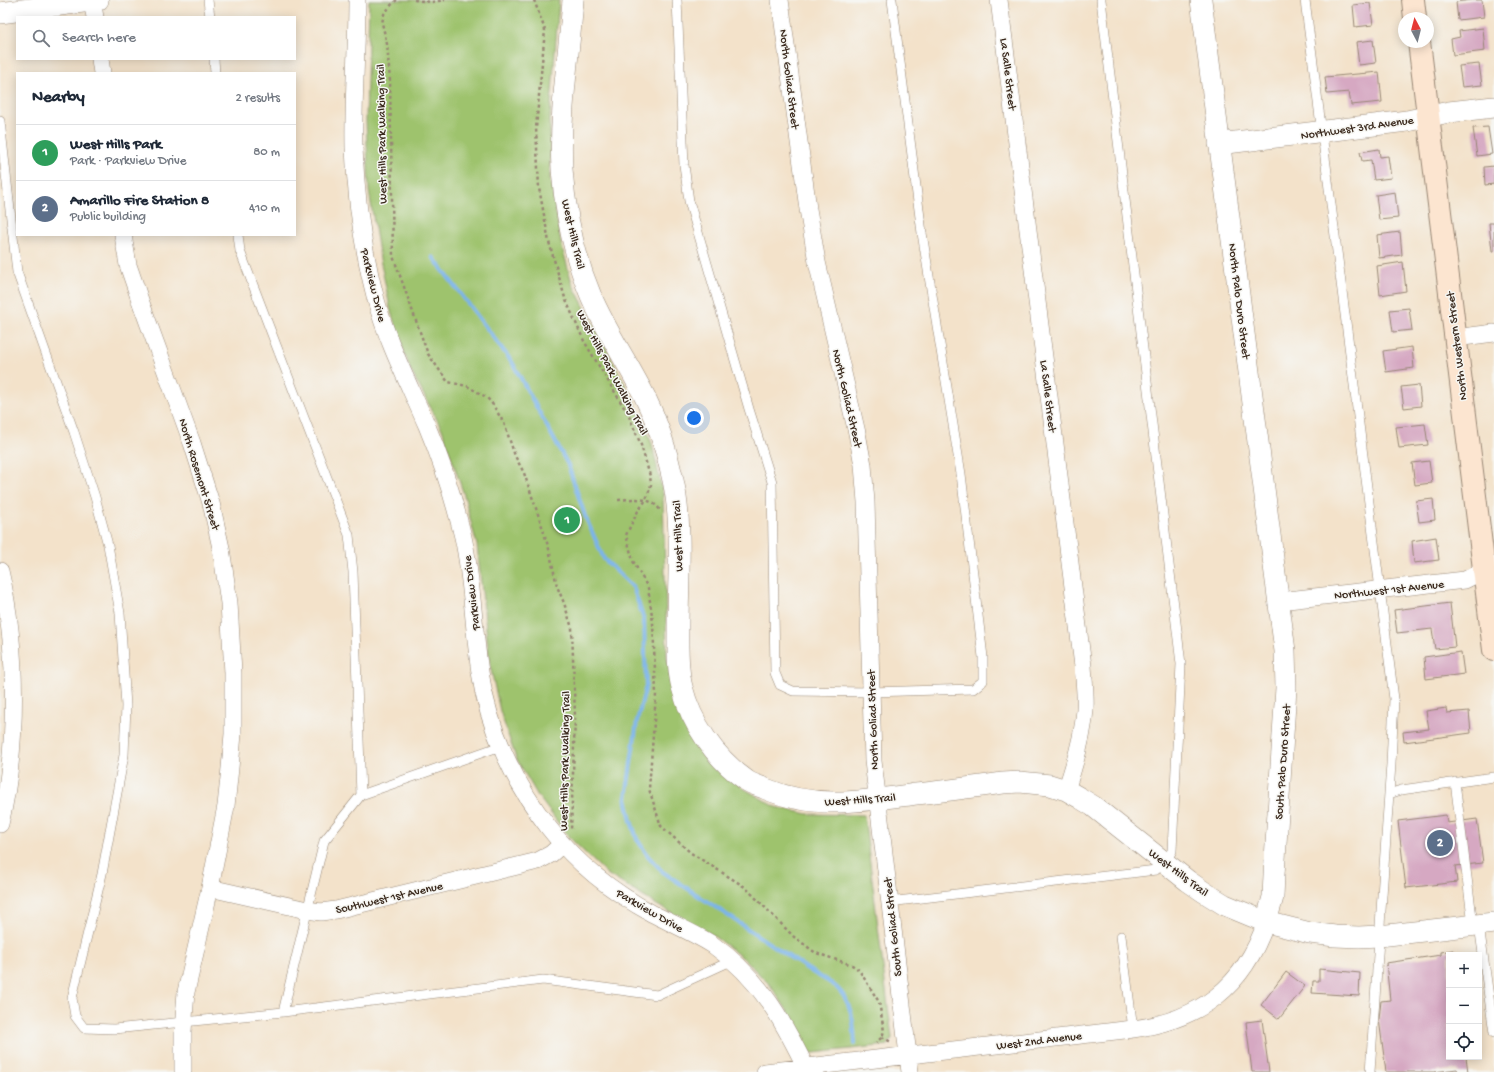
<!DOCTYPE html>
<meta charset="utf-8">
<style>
body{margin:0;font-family:"Gochi Hand",sans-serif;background:#f2f2f3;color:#1f2937}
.controls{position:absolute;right:12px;bottom:12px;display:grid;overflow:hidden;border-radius:0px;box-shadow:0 2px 10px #0003}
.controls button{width:36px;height:36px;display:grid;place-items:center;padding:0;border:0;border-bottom:1px solid #e0e1e3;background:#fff;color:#1f2937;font:20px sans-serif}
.compass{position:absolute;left:1398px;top:12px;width:36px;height:36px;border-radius:50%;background:#fff;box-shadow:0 2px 10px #0003;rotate:353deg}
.you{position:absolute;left:694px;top:418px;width:14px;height:14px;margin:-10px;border:3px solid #fff;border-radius:50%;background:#1a73e8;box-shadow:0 0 0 6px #1a73e833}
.badge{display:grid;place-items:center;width:26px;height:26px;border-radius:50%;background:#c8321e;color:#fff;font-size:13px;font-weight:700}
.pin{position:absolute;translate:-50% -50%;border:2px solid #fff;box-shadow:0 1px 4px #0006}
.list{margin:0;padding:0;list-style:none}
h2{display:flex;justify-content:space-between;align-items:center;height:52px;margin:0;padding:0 16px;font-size:17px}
h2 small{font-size:13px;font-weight:400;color:#747a83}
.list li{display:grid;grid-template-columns:26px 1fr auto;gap:12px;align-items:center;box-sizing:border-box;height:56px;padding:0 16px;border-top:1px solid #e0e1e3}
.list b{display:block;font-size:15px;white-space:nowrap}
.list p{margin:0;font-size:13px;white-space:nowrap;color:#747a83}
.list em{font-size:13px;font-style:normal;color:#747a83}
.icon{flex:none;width:22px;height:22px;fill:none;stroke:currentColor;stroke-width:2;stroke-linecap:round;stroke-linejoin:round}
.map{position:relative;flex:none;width:1494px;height:1072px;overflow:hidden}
.search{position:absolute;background:#fff;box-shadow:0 2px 10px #0003;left:16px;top:16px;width:280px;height:44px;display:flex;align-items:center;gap:10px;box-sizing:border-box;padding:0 14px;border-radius:0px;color:#747a83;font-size:15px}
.panel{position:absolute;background:#fff;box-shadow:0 2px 10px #0003;left:16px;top:72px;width:280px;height:164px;border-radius:0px}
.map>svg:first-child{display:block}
.green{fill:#9ec36d;stroke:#6c7646}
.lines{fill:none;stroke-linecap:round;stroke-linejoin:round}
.stream{stroke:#7ab4eb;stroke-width:4}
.building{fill:#d6a8c2}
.service-casing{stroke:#978674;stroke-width:10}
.minor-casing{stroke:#978674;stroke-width:18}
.tertiary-casing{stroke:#978674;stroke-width:22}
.secondary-casing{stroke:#978674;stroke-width:24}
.path{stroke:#978674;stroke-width:2.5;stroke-dasharray:3 3;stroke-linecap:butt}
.service{stroke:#fff;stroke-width:9}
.minor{stroke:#fff;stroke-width:17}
.tertiary{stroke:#fff;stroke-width:21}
.secondary{stroke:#fce5d0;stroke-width:22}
.labels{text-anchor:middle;stroke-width:3;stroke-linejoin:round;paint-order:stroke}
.street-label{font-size:12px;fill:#3b2a1e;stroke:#f6f6f2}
</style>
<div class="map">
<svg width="1494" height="1072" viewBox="0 0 1494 1072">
<rect width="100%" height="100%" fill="#f6f6f2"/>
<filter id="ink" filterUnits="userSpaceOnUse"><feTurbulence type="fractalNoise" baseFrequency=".025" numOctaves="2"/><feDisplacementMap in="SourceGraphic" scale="8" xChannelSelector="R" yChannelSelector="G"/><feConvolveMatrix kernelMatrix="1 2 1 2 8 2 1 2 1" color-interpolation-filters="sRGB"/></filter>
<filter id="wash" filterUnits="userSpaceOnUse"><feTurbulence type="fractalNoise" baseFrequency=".012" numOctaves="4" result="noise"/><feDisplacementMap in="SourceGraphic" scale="16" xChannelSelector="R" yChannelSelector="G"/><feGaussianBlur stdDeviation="0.9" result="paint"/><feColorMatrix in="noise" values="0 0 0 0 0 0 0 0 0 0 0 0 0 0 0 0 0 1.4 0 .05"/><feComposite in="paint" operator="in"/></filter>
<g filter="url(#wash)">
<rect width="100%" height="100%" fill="#f3e2ca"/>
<path class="green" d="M369 0H559L550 118V178L561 243 572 283 636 406 652 444 663 494 667 657 674 698 692 736 743 788 776 807 808 814 864 815 892 1038 888 1045 813 1053 808 1052 789 1013 770 985 743 958 711 934 657 905 607 874 568 836 538 796 516 758 500 711 490 665 477 545 464 495 442 429 410 369 391 312 380 259 369 191 366 121Z"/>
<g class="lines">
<path class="stream" d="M433 257 512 362 568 465 585 516 604 559 633 587 644 620 646 686 637 721 626 798 631 821 637 839 648 856 663 872 812 972C820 977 829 981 836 987 852 1001 854 1024 855 1044"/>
</g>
<g id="blocks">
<path class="building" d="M1472 0H1482L1484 17 1458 20 1456 2Z
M1370 3 1373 25 1355 27 1353 5Z
M1483 28 1485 51 1453 55 1451 39 1460 37 1459 31Z
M1373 40 1376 63 1359 65 1356 42Z
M1479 64 1482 85 1462 87 1459 66Z
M1379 72 1382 102 1351 105 1349 92 1327 94 1325 77Z
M1488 127 1492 154 1477 156 1473 128Z
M1379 149 1380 157 1388 156 1391 178 1374 180 1371 160 1362 161 1360 152Z
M1494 166V184L1485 185 1484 167Z
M1395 192 1398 218 1379 220 1376 195Z
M1489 223H1494V251H1492Z
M1400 232 1402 255 1379 258 1377 235Z
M1403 262 1406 291 1380 295 1377 266Z
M1409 308 1412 330 1393 332 1390 310Z
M1412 347 1414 368 1386 372 1383 351Z
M1419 385 1421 406 1404 408 1401 387Z
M1425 424 1428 445 1399 448 1396 427Z
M1429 461 1432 483 1415 485 1412 463Z
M1433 499 1435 520 1419 522 1416 501Z
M1436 537 1439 560 1414 563 1412 541Z
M1450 603 1455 647 1435 649 1432 629 1397 633 1394 610Z
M1461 652 1464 674 1426 679 1424 657Z
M1446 708 1447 713 1469 711 1471 733 1404 742 1403 732 1429 729 1426 711Z
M1446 815 1447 823 1477 819 1483 863 1455 866 1457 882 1406 888 1398 821Z
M1453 950 1454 955H1449V1057H1466L1468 1072H1458L1457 1069 1434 1072H1386L1379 1019 1381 1001 1390 1000 1386 963 1441 955V952Z
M1319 969 1360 973 1359 996 1312 993 1313 981H1319Z
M1286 972 1305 986 1279 1019 1261 1005Z
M1262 1020 1269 1072H1252L1246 1022Z"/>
</g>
</g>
<g filter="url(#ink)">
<use href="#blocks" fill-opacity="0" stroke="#978674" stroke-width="1"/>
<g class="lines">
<defs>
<path id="service" d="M208 0 210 17
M677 0 684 165 689 201 749 409 772 482 775 673 780 685 793 691 871 692 973 689 983 681V657L961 474 922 233 892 0
M1305 0 1394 699 1391 764 1370 1072
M214 59 215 73
M0 121 17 272 74 432 95 497 108 545 120 613 126 706 124 755 102 874 72 998 75 1016 84 1028 114 1029 283 1012 543 980 657 995 731 961
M238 235 240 251 349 535 353 572 361 795
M1455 782 1473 925
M1389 794 1401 790 1494 777
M889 902 1156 870 1165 862 1172 851 1181 664 1101 0
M1479 925 1494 1033
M1121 936 1133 1029
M283 1012 324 841 361 795 501 746"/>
<path id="minor" d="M357 0C357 49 353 99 354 148 356 199 363 251 376 300 388 344 409 384 427 426 442 462 454 499 463 537 473 582 473 627 480 672 488 728 514 783 549 828 576 863 614 893 653 914 673 924 694 933 713 945 760 978 784 1022 808 1072
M780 0 808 209 817 262 857 433 863 465 866 502 873 761 910 1072
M999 0 1083 666C1084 681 1086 695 1085 710 1083 737 1075 764 1066 790
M92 1 95 17
M100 59 102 73
M123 235 128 265 141 303 192 443 211 503 221 548 229 603 233 673V734L230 768 226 806 210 888 186 992 183 1031V1072
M1455 338 1494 333
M0 571C18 646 18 749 0 824
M1279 601 1465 580 1494 565
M210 888 307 910 321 912 336 910 538 861 551 854 562 844
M765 1072 1133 1029C1200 1020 1244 987 1266 922"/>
<path id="tertiary" d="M573 0C569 56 559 113 562 169 565 212 574 256 591 296 606 331 628 363 645 397 658 423 667 452 673 480 683 525 678 581 678 627 678 646 677 668 682 687 691 723 715 758 746 780 751 784 759 786 766 789 816 810 864 801 916 794 945 791 974 787 1003 783L1020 782 1050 785 1066 790 1080 798 1093 806 1188 881 1204 892 1225 905 1266 922 1310 933 1335 936 1359 937 1379 936 1494 923
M1201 0 1285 651 1286 688 1274 875 1273 897 1266 922
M0 13 98 0
M1219 144 1407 121 1449 112 1494 107"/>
<path id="secondary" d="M1413 0 1415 18
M1419 42 1494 650"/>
</defs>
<use href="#service" class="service-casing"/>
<use href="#minor" class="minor-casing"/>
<use href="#tertiary" class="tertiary-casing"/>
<use href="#secondary" class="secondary-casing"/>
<path class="path" d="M397 0 393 3 384 14 382 23 387 44 390 81 393 256 425 346 428 354 448 382 467 386 486 397 491 402 504 423 515 456 524 473 541 523 549 549 557 586 564 603 572 628 575 717 571 830
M414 0 432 2 445 0
M534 0 545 30 536 128 539 188 549 242 565 298 584 341 628 414 641 445 650 476 651 485 646 500 638 511 626 535 633 561 648 588 653 622 656 695 649 789 661 826 691 853 745 887 794 937 816 953 852 965 859 970 879 1002 884 1031 882 1037 876 1043
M618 500C634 499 650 496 660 510
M882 1037 891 1042"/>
<use href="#service" class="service"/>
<use href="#minor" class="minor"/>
<use href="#tertiary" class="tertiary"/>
<use href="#secondary" class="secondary"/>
</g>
</g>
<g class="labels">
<g class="street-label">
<text transform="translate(1009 74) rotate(83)" y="4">La Salle Street</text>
<text transform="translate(790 79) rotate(83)" y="4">North Goliad Street</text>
<text transform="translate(1357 127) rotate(-8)" y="4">Northwest 3rd Avenue</text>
<text transform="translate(381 134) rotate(-91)" y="4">West Hills Park Walking Trail</text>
<text transform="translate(574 234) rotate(77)" y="4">West Hills Trail</text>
<text transform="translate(374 285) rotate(76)" y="4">Parkview Drive</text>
<text transform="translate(1240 301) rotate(83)" y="4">North Palo Duro Street</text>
<text transform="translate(1456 346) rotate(-97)" y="4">North Western Street</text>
<text transform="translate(613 372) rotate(62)" y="4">West Hills Park Walking Trail</text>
<text transform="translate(1049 396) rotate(83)" y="4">La Salle Street</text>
<text transform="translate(848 398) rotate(77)" y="4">North Goliad Street</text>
<text transform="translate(200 474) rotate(73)" y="4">North Rosemont Street</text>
<text transform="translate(677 536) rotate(-92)" y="4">West Hills Trail</text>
<text transform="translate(1389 589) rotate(-6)" y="4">Northwest 1st Avenue</text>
<text transform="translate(471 593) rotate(-97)" y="4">Parkview Drive</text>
<text transform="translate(872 720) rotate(-92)" y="4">North Goliad Street</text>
<text transform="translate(564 761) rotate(-89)" y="4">West Hills Park Walking Trail</text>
<text transform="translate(1282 762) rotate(-86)" y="4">South Palo Duro Street</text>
<text transform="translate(860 799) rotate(-4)" y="4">West Hills Trail</text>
<text transform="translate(1179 872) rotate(37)" y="4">West Hills Trail</text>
<text transform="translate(389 897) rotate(-13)" y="4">Southwest 1st Avenue</text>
<text transform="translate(650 910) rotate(30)" y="4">Parkview Drive</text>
<text transform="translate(892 927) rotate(-96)" y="4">South Goliad Street</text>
<text transform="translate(1039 1040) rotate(-7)" y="4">West 2nd Avenue</text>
</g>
</g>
</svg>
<div class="controls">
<button>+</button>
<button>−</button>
<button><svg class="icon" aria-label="locate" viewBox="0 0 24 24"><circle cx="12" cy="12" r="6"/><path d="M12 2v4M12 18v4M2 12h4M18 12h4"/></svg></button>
</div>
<svg class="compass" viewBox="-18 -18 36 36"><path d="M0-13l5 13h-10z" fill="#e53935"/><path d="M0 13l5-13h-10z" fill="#747a83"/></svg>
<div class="you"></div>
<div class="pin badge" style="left:567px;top:520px;background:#2e9e5b">1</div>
<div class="pin badge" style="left:1440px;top:843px;background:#5c6f8a">2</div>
<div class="search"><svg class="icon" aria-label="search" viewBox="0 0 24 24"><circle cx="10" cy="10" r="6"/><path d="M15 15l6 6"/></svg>Search here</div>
<section class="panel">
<h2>Nearby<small>2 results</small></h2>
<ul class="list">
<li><span class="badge" style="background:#2e9e5b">1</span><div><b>West Hills Park</b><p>Park · Parkview Drive</p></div><em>80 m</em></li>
<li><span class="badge" style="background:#5c6f8a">2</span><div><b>Amarillo Fire Station 8</b><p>Public building</p></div><em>410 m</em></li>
</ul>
</section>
</div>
